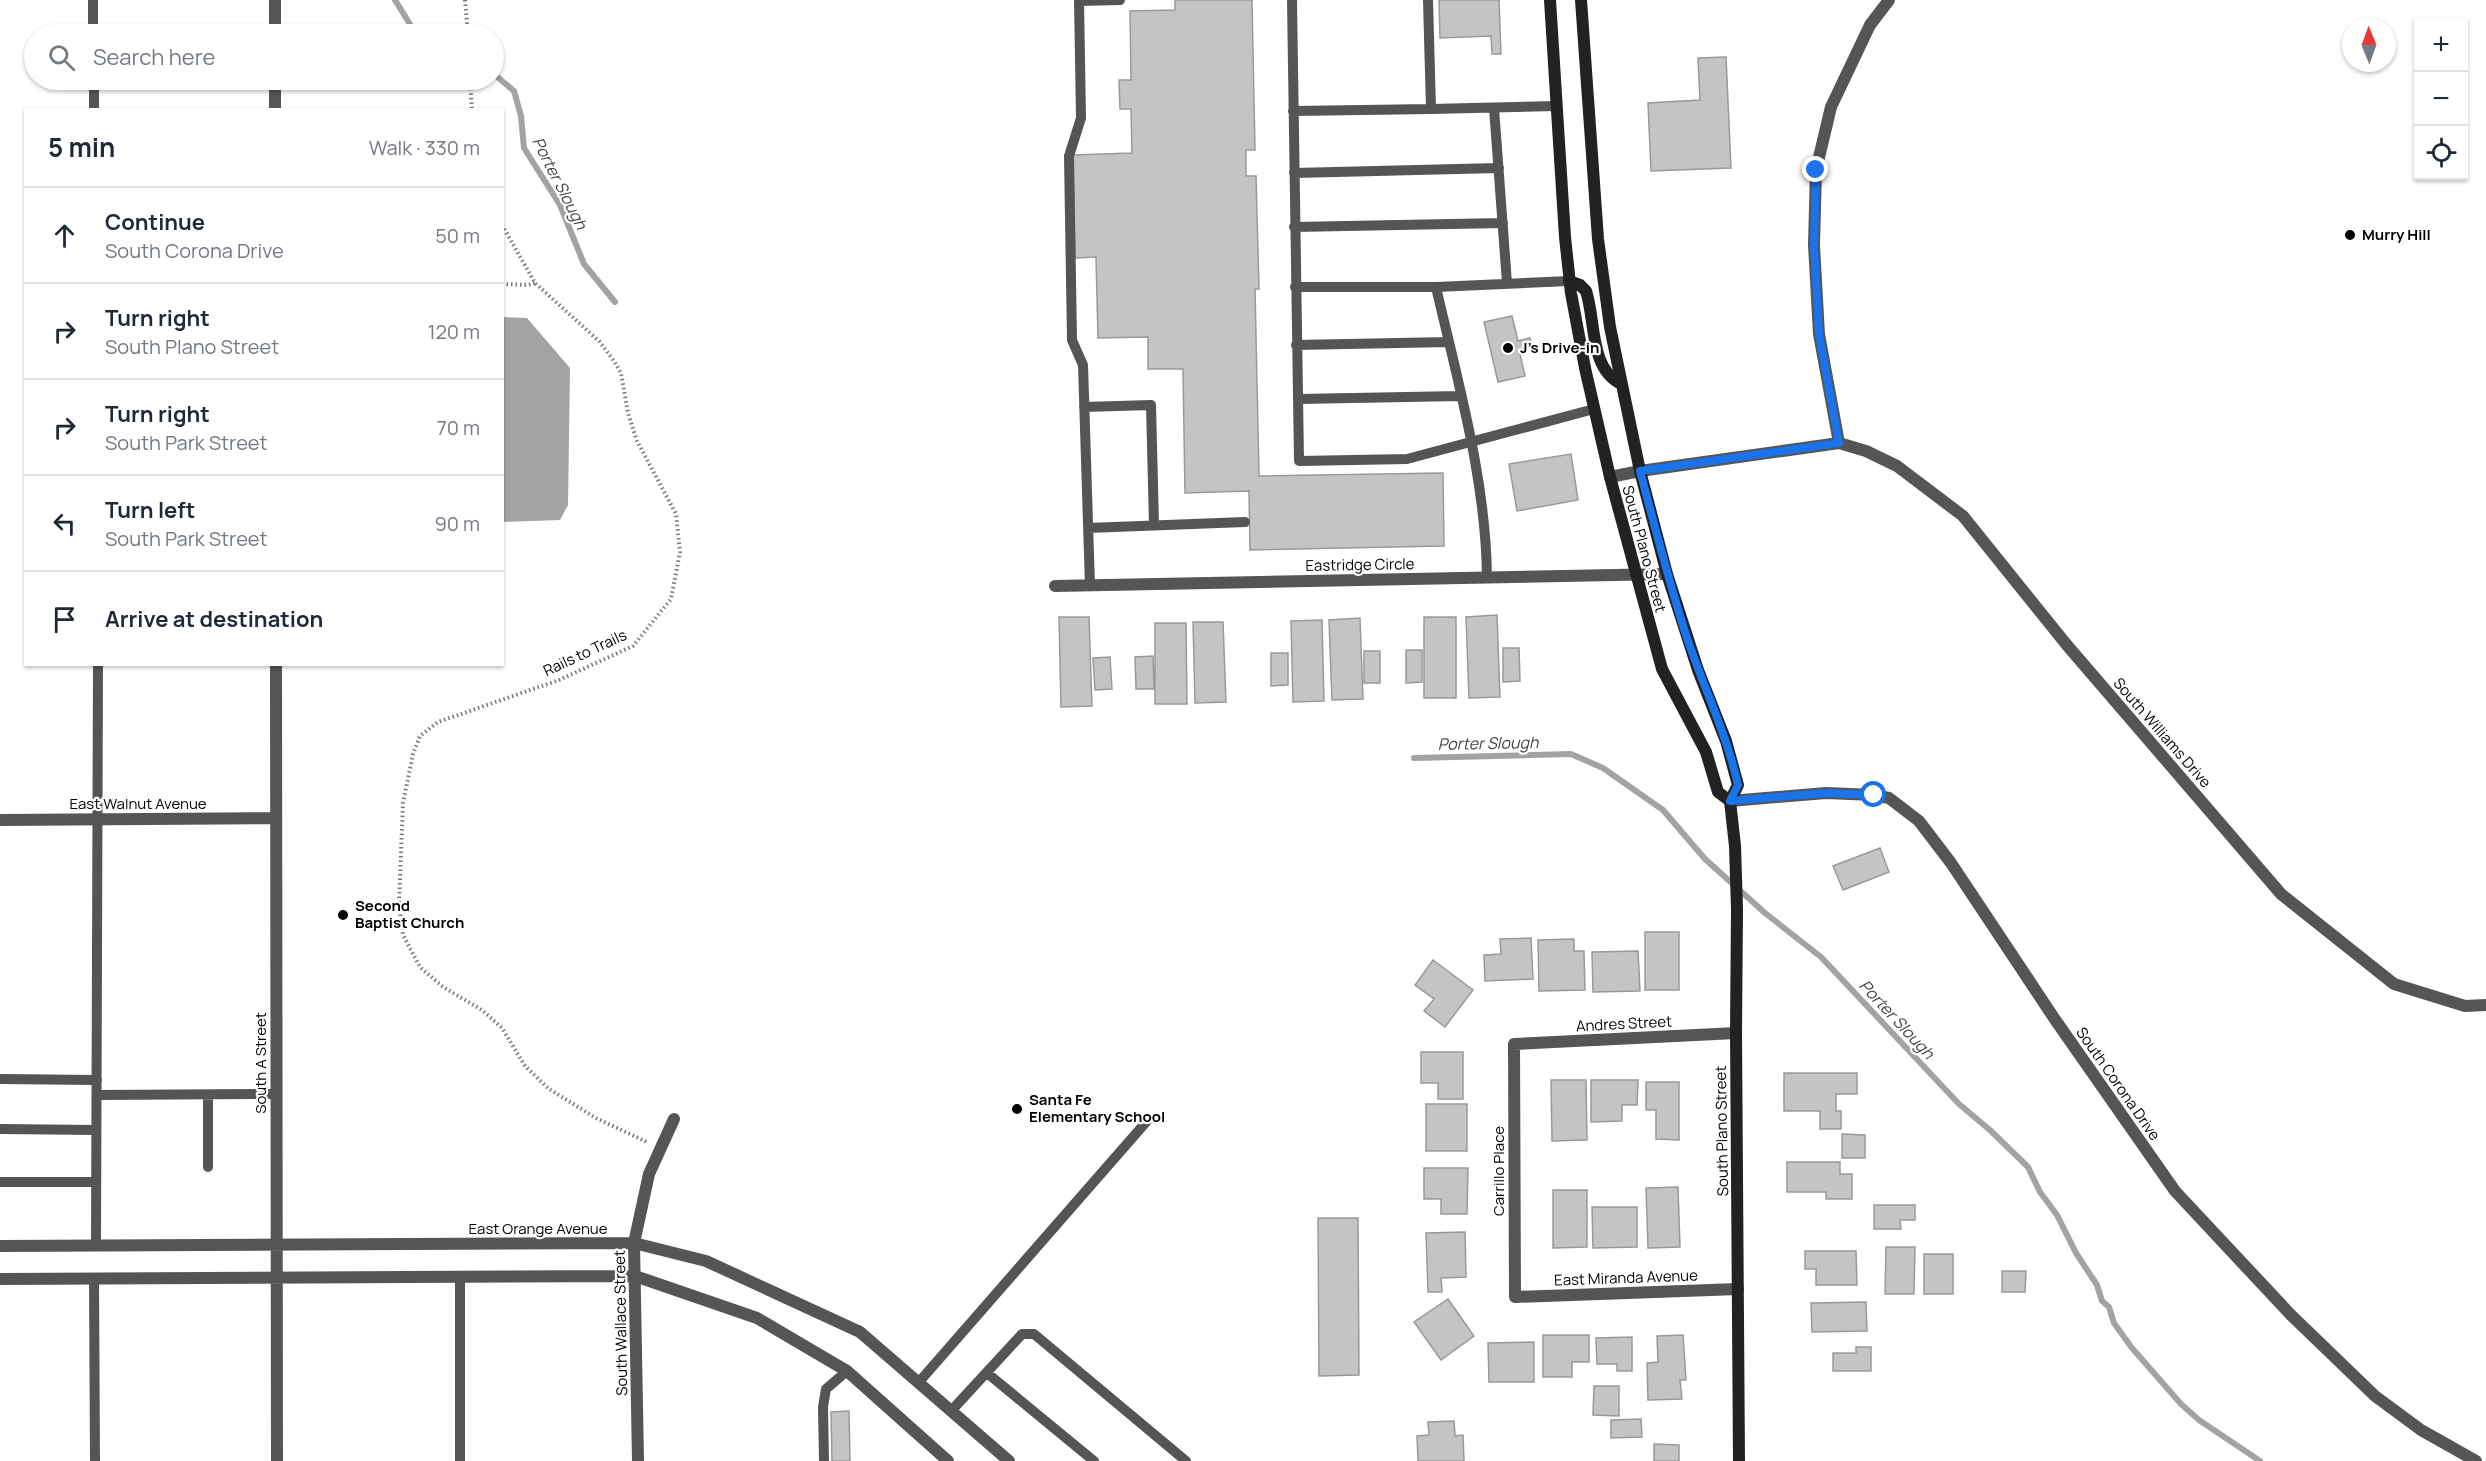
<!DOCTYPE html>
<meta charset="utf-8">
<style>
body{margin:0;font-family:Manrope,sans-serif;background:#f2f2f3;color:#1f2937}
.controls{position:absolute;right:18px;top:18px;display:grid;overflow:hidden;border-radius:0px;box-shadow:0 2px 4px #0004}
.controls button{width:54px;height:54px;display:grid;place-items:center;padding:0;border:0;border-bottom:2px solid #e0e1e3;background:#fff;color:#1f2937;font:30px sans-serif}
.compass{position:absolute;left:2342px;top:18px;width:54px;height:54px;border-radius:50%;background:#fff;box-shadow:0 2px 4px #0004;rotate:359deg}
.stop{position:absolute;width:18px;height:18px;margin:-14px;border:4px solid #1a73e8;border-radius:50%;background:#fff}
.stop.end{background:#1a73e8;border-color:#fff;box-shadow:0 2px 6px #0008}
.list{margin:0;padding:0;list-style:none}
h2{display:flex;justify-content:space-between;align-items:center;height:78px;margin:0;padding:0 24px;font-size:26px}
h2 small{font-size:20px;font-weight:400;color:#747a83}
.list li{display:grid;grid-template-columns:39px 1fr auto;gap:18px;align-items:center;box-sizing:border-box;height:96px;padding:0 24px;border-top:2px solid #e0e1e3}
.list b{display:block;font-size:22px;white-space:nowrap}
.list p{margin:0;font-size:20px;white-space:nowrap;color:#747a83}
.list em{font-size:20px;font-style:normal;color:#747a83}
.icon{flex:none;width:33px;height:33px;fill:none;stroke:currentColor;stroke-width:2;stroke-linecap:round;stroke-linejoin:round}
.map{position:relative;flex:none;width:2486px;height:1461px;overflow:hidden}
.search{position:absolute;background:#fff;box-shadow:0 2px 4px #0004;left:24px;top:24px;width:480px;height:66px;display:flex;align-items:center;gap:15px;box-sizing:border-box;padding:0 21px;border-radius:33px;color:#747a83;font-size:22px}
.panel{position:absolute;background:#fff;box-shadow:0 2px 4px #0004;left:24px;top:108px;width:480px;height:558px;border-radius:0px}
.map>svg:first-child{display:block}
.water{fill:#a3a3a3}
.lines{fill:none;stroke-linecap:round;stroke-linejoin:round}
.stream{stroke:#a3a3a3;stroke-width:6}
.building{fill:#c4c4c4;stroke:#999;stroke-width:1.5}
.path{stroke:#777;stroke-width:4;stroke-dasharray:1.5 3;stroke-linecap:butt}
.lane{stroke:#555;stroke-width:10}
.street{stroke:#555;stroke-width:12}
.secondary{stroke:#222;stroke-width:12}
.route{stroke:#1a73e8;stroke-width:8}
.poi-dot{fill:#000;stroke:#fff;stroke-width:2}
.labels{text-anchor:middle;stroke-width:4.5;stroke-linejoin:round;paint-order:stroke}
.poi-label{font-size:15px;font-weight:bold;fill:#000;stroke:#fff;text-anchor:start}
.street-label{font-size:15px;fill:#000;stroke:#fff}
.water-label{font-size:16px;font-style:italic;fill:#444;stroke:#fff}
</style>
<div class="map">
<svg width="2486" height="1461" viewBox="0 0 2486 1461">
<rect width="100%" height="100%" fill="#fff"/>
<path class="water" d="M503 317 527 318 570 368 568 505 560 520 503 522Z"/>
<g class="lines">
<path class="stream" d="M395 0 416 34
M494 74 514 91 521 116 524 148 560 205 584 264 615 302
M1414 758 1571 754 1603 768 1663 810 1705 859 1765 913 1821 957 1959 1104 1991 1131 2028 1167 2040 1192 2057 1215 2076 1253 2097 1285 2102 1301 2109 1307 2114 1323 2132 1348 2181 1404 2199 1420 2260 1461"/>
</g>
<path class="building" d="M1175 0H1252L1255 150H1246V176H1256L1259 289H1255L1259 476 1443 473 1444 546 1250 550 1249 491 1185 493 1183 369H1148V337L1098 338 1096 257 1075 258 1073 155 1132 153 1131 109H1120L1119 80H1131L1130 11 1175 10Z
M1439 0H1499L1501 54H1492L1491 36 1440 38Z
M1726 57 1731 168 1651 171 1648 103 1700 100 1698 58Z
M1512 316 1518 341 1530 338 1532 347 1519 350 1525 376 1498 382 1484 322Z
M1571 454 1578 500 1517 511 1509 464Z
M1497 615 1500 697 1469 698 1466 617Z
M1059 617H1089L1092 706 1061 707Z
M1424 617H1456V698H1424Z
M1360 618 1363 699 1332 700 1329 620Z
M1322 620 1324 701 1293 702 1291 621Z
M1193 622H1223L1226 702 1195 703Z
M1155 623H1186L1187 704H1155Z
M1503 648H1519L1520 681 1503 682Z
M1406 650H1422V682L1406 683Z
M1364 651H1380V683H1364Z
M1271 653H1288V685L1271 686Z
M1153 656 1154 689H1136L1135 657Z
M1110 657 1112 689 1095 690 1093 658Z
M1880 848 1889 872 1843 890 1833 866Z
M1645 932H1679V990H1645Z
M1531 938 1533 979 1485 981 1484 955 1501 954 1500 939Z
M1574 939V951H1584L1585 990 1539 991 1538 940Z
M1638 951 1640 991 1593 992 1592 952Z
M1433 960 1473 990 1445 1027 1424 1011 1434 999 1415 985Z
M1421 1052H1463V1099H1438V1083H1421Z
M1784 1073H1857V1094H1836V1111H1841V1129H1820V1111H1784Z
M1551 1080H1586L1587 1140 1552 1141Z
M1591 1080H1638L1637 1105H1622V1121L1591 1122Z
M1646 1082H1679V1140L1656 1139V1110H1646Z
M1426 1104H1467V1151H1426Z
M1842 1134 1865 1135V1158H1842Z
M1787 1162H1840V1174H1852V1199H1826V1192H1787Z
M1424 1168H1468L1467 1214H1441V1199H1424Z
M1678 1187 1680 1247 1648 1248 1646 1188Z
M1553 1190H1587V1247L1553 1248Z
M1874 1205H1915V1220H1900L1901 1229H1874Z
M1592 1207H1637V1247L1593 1248Z
M1318 1218H1358L1359 1375 1319 1376Z
M1465 1232 1466 1277 1441 1278 1442 1292H1428L1426 1233Z
M1886 1247H1915L1914 1294H1885Z
M1805 1251H1856L1857 1285H1816V1269H1805Z
M1924 1254H1953V1294H1924Z
M2002 1271H2026L2025 1292H2002Z
M1448 1299 1474 1336 1441 1360 1414 1322Z
M1866 1302 1867 1331 1812 1332 1811 1303Z
M1543 1335H1589V1362H1572V1377H1543Z
M1683 1335 1686 1380H1680L1682 1399 1648 1400 1647 1363 1658 1362 1657 1336Z
M1632 1337V1371H1617V1364H1597L1596 1338Z
M1534 1342V1382H1489L1488 1343Z
M1856 1347H1871V1371H1833V1353H1856Z
M1594 1386H1619V1416L1593 1415Z
M849 1411 850 1461H832L831 1412Z
M1641 1419 1642 1437 1611 1438V1420Z
M1454 1421 1455 1436 1463 1435 1464 1461H1418L1417 1436 1429 1435 1428 1422Z
M1654 1444 1679 1445V1461H1654Z"/>
<g class="lines">
<path class="path" d="M465 0 468 34
M470 80 472 110
M502 225 535 283 599 341 614 361 621 373 628 413 637 441 676 514 680 552 671 599 633 646 559 680 438 722 420 736 413 754 403 803 399 905 403 935 420 967 443 987 482 1010 502 1028 525 1066 549 1089 596 1118 647 1142
M502 284 528 285 535 283"/>
<path class="lane" d="M93 0V34
M1079 0 1081 118 1069 156 1072 340 1083 365 1090 586
M1292 0 1299 461 1407 459 1594 409
M1428 0 1431 109 1557 106
M1079 1 1120 0
M94 80V110
M1494 108 1507 283
M1293 111 1431 109
M1294 173 1499 168
M1294 227 1503 223
M1295 287H1436L1569 281
M1436 287C1458 383 1486 479 1487 578
M1296 345 1449 342
M1298 399 1461 396
M1084 407 1151 405 1154 525
M1088 528 1245 522
M0 1079 97 1080
M97 1095 276 1094
M208 1095V1167
M0 1129 96 1130
M0 1182H96
M96 1245 98 664
M460 1276V1461
M94 1278 95 1461
M987 1373 1094 1461
M919 1382 1147 1121
M952 1410 1022 1334H1034L1186 1461
M824 1461 823 1407 826 1389 847 1371"/>
<path class="street" d="M275 0V34
M275 80V110
M1839 443 1819 334 1814 245 1816 170 1831 107 1870 25 1889 0
M1610 477 1640 471 1839 443 1866 451 1897 466 1963 516 2066 644 2281 894 2394 984 2465 1006 2486 1005
M1055 586 1667 574
M276 664 277 1461
M1730 801 1826 793 1874 795 1889 798 1919 821 1951 863 2054 1018 2175 1191 2290 1314 2375 1396 2421 1430 2476 1461
M0 820 276 818
M1736 1033 1514 1044 1515 1297 1738 1289
M0 1246 634 1243 706 1261 860 1332 1009 1461
M0 1279 635 1276 757 1318 847 1371 948 1461
M638 1461 634 1243 649 1174 674 1119"/>
<path class="secondary" d="M1550 0 1565 237 1571 293 1585 368 1610 477 1662 669 1706 752 1718 792 1730 801
M1581 0 1598 239 1610 327 1640 471 1667 574 1698 670 1726 741 1738 785 1730 801 1735 846 1737 909 1736 1033 1739 1461
M1569 281 1580 285 1586 291C1596 321 1589 368 1621 384"/>
</g>
<g class="lines">
<path class="route" d="M1816 170 1814 245 1819 334 1839 443 1640 471C1655 527 1669 583 1687 638 1704 688 1727 735 1738 785L1730 801 1826 793 1874 795"/>
</g>
<g class="poi-dot">
<circle cx="2350" cy="235" r="6"/>
<circle cx="1508" cy="348" r="6"/>
<circle cx="343" cy="915" r="6"/>
<circle cx="1017" cy="1109" r="6"/>
</g>
<g class="labels">
<g class="poi-label">
<text x="2362" y="240">Murry Hill</text>
<text x="1520" y="353">J's Drive-in</text>
<text x="355" y="911">Second<tspan x="355" dy="17">Baptist Church</tspan></text>
<text x="1029" y="1105">Santa Fe<tspan x="1029" dy="17">Elementary School</tspan></text>
</g>
<g class="street-label">
<text transform="translate(1644 549) rotate(75)" y="5">South Plano Street</text>
<text transform="translate(1360 565) rotate(-1)" y="5">Eastridge Circle</text>
<text transform="translate(585 653) rotate(-25)" y="5">Rails to Trails</text>
<text transform="translate(2162 733) rotate(49)" y="5">South Williams Drive</text>
<text x="138" y="809">East Walnut Avenue</text>
<text transform="translate(1624 1024) rotate(-3)" y="5">Andres Street</text>
<text transform="translate(261 1063) rotate(-90)" y="5">South A Street</text>
<text transform="translate(2118 1084) rotate(55)" y="5">South Corona Drive</text>
<text transform="translate(1722 1131) rotate(-91)" y="5">South Plano Street</text>
<text transform="translate(1499 1171) rotate(-90)" y="5">Carrillo Place</text>
<text x="538" y="1234">East Orange Avenue</text>
<text transform="translate(1626 1278) rotate(-2)" y="5">East Miranda Avenue</text>
<text transform="translate(621 1323) rotate(-91)" y="5">South Wallace Street</text>
</g>
<g class="water-label">
<text transform="translate(560 183) rotate(63)" y="6">Porter Slough</text>
<text transform="translate(1488 743) rotate(-1)" y="6">Porter Slough</text>
<text transform="translate(1897 1019) rotate(47)" y="6">Porter Slough</text>
</g>
</g>
</svg>
<div class="controls">
<button>+</button>
<button>−</button>
<button><svg class="icon" aria-label="locate" viewBox="0 0 24 24"><circle cx="12" cy="12" r="6"/><path d="M12 2v4M12 18v4M2 12h4M18 12h4"/></svg></button>
</div>
<svg class="compass" viewBox="-18 -18 36 36"><path d="M0-13l5 13h-10z" fill="#e53935"/><path d="M0 13l5-13h-10z" fill="#747a83"/></svg>
<div class="stop" style="left:1874px;top:795px"></div>
<div class="stop end" style="left:1816px;top:170px"></div>
<div class="search"><svg class="icon" aria-label="search" viewBox="0 0 24 24"><circle cx="10" cy="10" r="6"/><path d="M15 15l6 6"/></svg>Search here</div>
<section class="panel">
<h2>5 min<small>Walk · 330 m</small></h2>
<ul class="list">
<li><svg class="icon" aria-label="ahead" viewBox="0 0 24 24"><path d="M12 20V5M6 11l6-6 6 6"/></svg><div><b>Continue</b><p>South Corona Drive</p></div><em>50 m</em></li>
<li><svg class="icon" aria-label="right" viewBox="0 0 24 24"><path d="M7 20v-9h11M14 6l5 5-5 5"/></svg><div><b>Turn right</b><p>South Plano Street</p></div><em>120 m</em></li>
<li><svg class="icon" aria-label="right" viewBox="0 0 24 24"><path d="M7 20v-9h11M14 6l5 5-5 5"/></svg><div><b>Turn right</b><p>South Park Street</p></div><em>70 m</em></li>
<li><svg class="icon" aria-label="left" viewBox="0 0 24 24"><path d="M17 20v-9H6M10 6l-5 5 5 5"/></svg><div><b>Turn left</b><p>South Park Street</p></div><em>90 m</em></li>
<li><svg class="icon" aria-label="arrive" viewBox="0 0 24 24"><path d="M6 21V4h12l-3 4 3 4H6"/></svg><div><b>Arrive at destination</b></div></li>
</ul>
</section>
</div>
